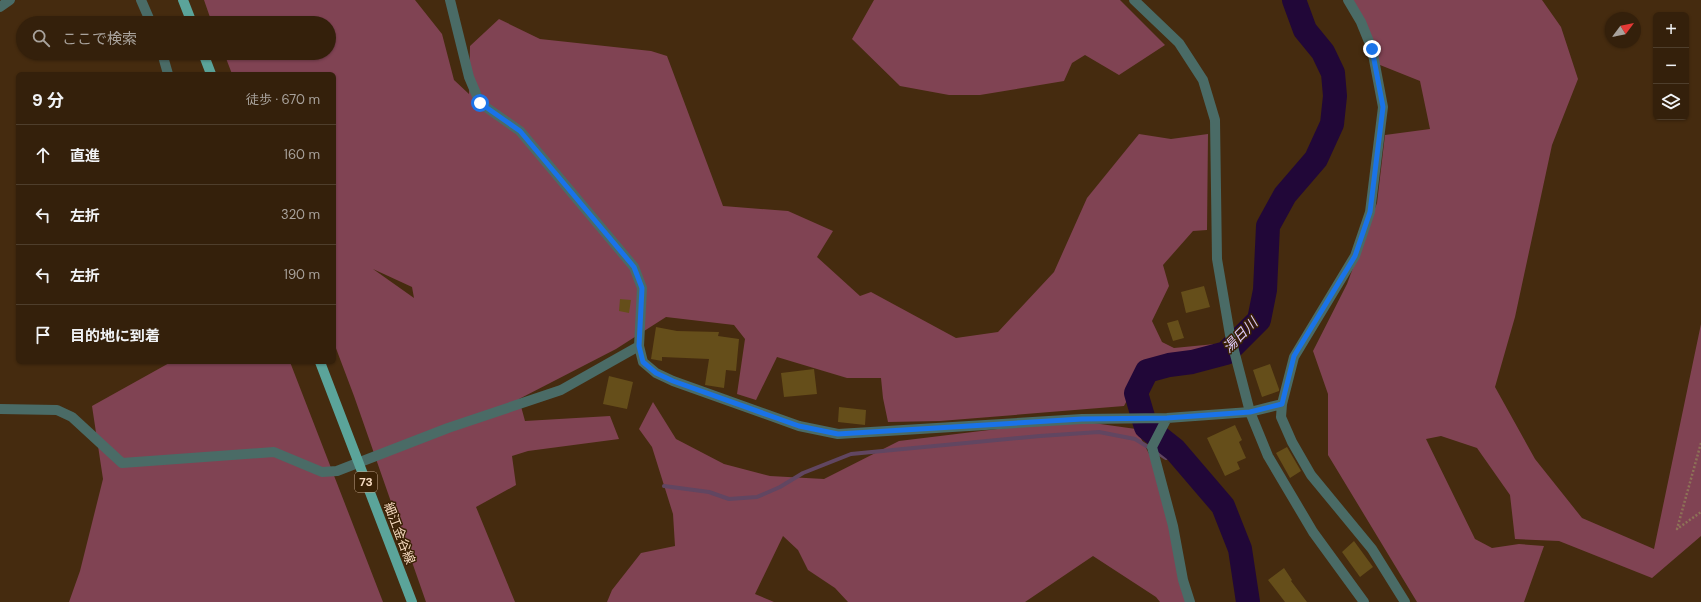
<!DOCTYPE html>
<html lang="ja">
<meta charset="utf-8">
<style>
body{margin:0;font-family:"DM Sans","Noto Sans JP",sans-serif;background:#3f2d19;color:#f1f3f6}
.controls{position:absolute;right:12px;top:12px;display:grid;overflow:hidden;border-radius:6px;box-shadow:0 1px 3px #0004}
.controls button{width:36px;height:36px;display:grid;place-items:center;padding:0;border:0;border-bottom:1px solid #4e3e2c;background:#34200b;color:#f1f3f6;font:20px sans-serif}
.compass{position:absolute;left:1605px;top:12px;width:36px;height:36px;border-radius:50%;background:#34200b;box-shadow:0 1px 3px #0004;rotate:58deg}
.stop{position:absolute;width:12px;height:12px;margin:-9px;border:3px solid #1a73e8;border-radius:50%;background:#fff}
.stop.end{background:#1a73e8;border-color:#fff;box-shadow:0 1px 4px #0008}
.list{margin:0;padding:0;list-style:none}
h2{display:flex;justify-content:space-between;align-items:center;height:52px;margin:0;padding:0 16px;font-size:17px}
h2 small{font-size:13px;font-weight:400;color:#a9a39d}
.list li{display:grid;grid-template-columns:26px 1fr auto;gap:12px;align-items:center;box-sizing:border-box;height:60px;padding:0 16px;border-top:1px solid #4e3e2c}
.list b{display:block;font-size:15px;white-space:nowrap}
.list em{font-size:13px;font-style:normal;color:#a9a39d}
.icon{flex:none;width:22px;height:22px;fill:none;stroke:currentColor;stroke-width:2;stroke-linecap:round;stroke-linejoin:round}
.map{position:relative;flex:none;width:1701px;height:602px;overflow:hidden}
.search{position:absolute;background:#34200b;box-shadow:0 1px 3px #0004;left:16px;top:16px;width:320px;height:44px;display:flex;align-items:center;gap:10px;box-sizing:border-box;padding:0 14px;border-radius:22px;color:#a9a39d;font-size:15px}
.panel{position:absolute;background:#34200b;box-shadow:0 1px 3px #0004;left:16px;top:72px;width:320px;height:292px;border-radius:6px}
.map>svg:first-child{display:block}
.green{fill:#804353;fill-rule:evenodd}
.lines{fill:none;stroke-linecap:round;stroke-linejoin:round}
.stream{stroke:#614661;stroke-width:4}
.river{stroke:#210738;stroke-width:24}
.building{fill:#654e1a}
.path{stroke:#8d7257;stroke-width:2.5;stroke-dasharray:2 2;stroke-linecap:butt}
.minor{stroke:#4a6b66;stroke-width:10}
.tertiary{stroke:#4a6b66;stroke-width:10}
.primary{stroke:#5ba49a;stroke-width:10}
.primary-bridge{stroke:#5ba49a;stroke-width:10}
.route{stroke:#1a73e8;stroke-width:5}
.labels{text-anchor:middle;stroke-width:3;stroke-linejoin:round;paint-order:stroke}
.shield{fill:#3a2105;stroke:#bea288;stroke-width:1}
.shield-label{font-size:12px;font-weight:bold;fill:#f6dac0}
.street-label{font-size:13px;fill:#f6dac0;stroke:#3a2105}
.water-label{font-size:14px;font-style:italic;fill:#dbc7f8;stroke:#3a2105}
</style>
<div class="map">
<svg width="1701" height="602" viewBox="0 0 1701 602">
<rect width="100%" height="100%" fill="#452b0f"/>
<path class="green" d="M204 0H415L442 34 454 80 469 94 470 46 499 19 540 39 651 51 667 56 723 206 788 211 833 231 817 257 860 296 871 292 956 338 998 332 1054 272 1087 198 1139 134 1171 139 1208 134 1207 230 1193 231 1163 265 1169 286 1152 321 1162 342 1174 348 1215 344 1206 353 1143 370 1124 406 940 421 888 422 883 398 881 378H847L777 357 756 400 737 394 745 339 734 325 666 317 616 349 519 399 525 421 610 416 619 439 528 451 512 456 516 485 476 507 515 602H426L354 396 334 343V74H232L224 53H329V23H212ZM373 269 412 287 414 298Z
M874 0H1120L1165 45 1119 75 1085 55 1072 63 1064 81 980 95H949L900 86 852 39Z
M1349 0H1542L1561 27 1578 79 1552 145 1515 317 1495 387 1535 459 1582 518 1654 549 1701 324V536L1652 578 1559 541 1515 539 1510 495 1477 448 1441 436 1426 439 1475 539 1492 548 1519 544 1544 546 1524 602H1417L1328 455V394L1313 351 1347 284 1377 203 1385 135 1430 129 1420 81 1380 65Z
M171 362H290L383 602H69L80 571 103 479 92 406Z
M653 402 676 439 724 464 770 476 824 479 899 441 1072 420 1136 429 1157 469 1190 602H1160L1156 597 1093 556 1025 602H848L835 588 808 570 798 550 783 536 755 594 774 602H607L612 590 641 553 675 546 673 514 652 447 639 429Z"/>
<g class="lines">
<path class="stream" d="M664 486 709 492 729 499 757 497 780 487 803 473 851 454 1040 436 1099 432 1135 439 1166 458 1175 450"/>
<path class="river" d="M1248 602 1240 549 1223 506 1175 450 1146 427 1136 393 1147 371 1169 365 1192 362 1226 353 1259 320 1265 290 1268 226 1285 195 1316 159 1332 124 1335 96 1333 73 1323 52 1305 30 1294 0"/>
</g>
<path class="building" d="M1204 286 1210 307 1186 313 1181 292Z
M620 299 631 300 629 313 619 311Z
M1178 320 1184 338 1173 341 1167 323Z
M656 327 677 331 719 332 718 336 739 339 736 371 726 370 724 388 705 385 709 359 662 357V361L651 359Z
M1270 364 1279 389V391L1262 397 1253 370Z
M814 369 817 394 784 397 781 373Z
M609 376 633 382 627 409 603 404Z
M839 407 866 410 865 425 838 422Z
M1235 425 1242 440 1239 442 1246 458 1237 462 1240 469 1225 476 1207 438Z
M1287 447 1301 471 1290 478 1276 453Z
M1354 541 1373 567 1360 577 1342 552Z
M1284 568 1292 580 1291 581 1307 602H1285L1268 580Z"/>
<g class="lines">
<path class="path" d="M1701 443 1677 529 1701 512"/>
<path class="minor" d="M141 0 151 23
M450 0 469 77 480 103 520 131 634 267 642 288 639 346 643 362 656 373 673 381 799 426 838 434 1082 419 1167 418 1250 412 1282 404
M1348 0 1361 22 1372 49 1383 107 1370 212 1355 256 1294 357 1282 404 1281 417 1292 442 1311 475 1372 549 1405 602
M0 7 10 0
M162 53 168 74
M0 409 57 410 72 417 122 463 274 452 322 472 337 471 448 428 561 390 639 346
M1167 418 1152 447 1173 526 1183 580 1190 602"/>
<path class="tertiary" d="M1134 0 1179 43 1203 80 1215 120 1217 259 1230 335 1250 412 1268 456 1313 532 1364 602"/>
<path class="primary" d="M183 0 192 23
M203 53 211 74"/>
<path class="primary-bridge" d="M320 362 412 602"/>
</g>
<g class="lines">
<path class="route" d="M480 103 520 131 634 267 642 288 639 346 643 362 656 373 673 381 799 426 838 434 1082 419 1167 418 1250 412 1282 404 1294 356 1355 256 1370 212 1383 107 1372 49"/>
</g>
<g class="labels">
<rect class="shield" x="355" y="472" width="22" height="20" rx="3"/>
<g class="shield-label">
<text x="366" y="486">73</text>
</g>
<g class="street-label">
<text transform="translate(400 533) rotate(69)" y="5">細江金谷線</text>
</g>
<g class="water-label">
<text transform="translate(1240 335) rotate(-45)" y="5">湯日川</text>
</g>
</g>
</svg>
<div class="controls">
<button>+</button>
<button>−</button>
<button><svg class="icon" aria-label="layers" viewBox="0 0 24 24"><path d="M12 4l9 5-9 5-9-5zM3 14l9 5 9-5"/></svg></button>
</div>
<svg class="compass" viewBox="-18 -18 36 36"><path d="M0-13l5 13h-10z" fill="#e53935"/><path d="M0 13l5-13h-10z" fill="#a9a39d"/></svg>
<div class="stop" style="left:480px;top:103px"></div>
<div class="stop end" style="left:1372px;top:49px"></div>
<div class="search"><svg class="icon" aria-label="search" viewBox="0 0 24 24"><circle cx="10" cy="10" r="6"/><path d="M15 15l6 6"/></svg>ここで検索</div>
<section class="panel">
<h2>9 分<small>徒歩 · 670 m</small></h2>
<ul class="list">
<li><svg class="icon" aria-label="ahead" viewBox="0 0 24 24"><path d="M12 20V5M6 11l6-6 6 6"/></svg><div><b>直進</b></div><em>160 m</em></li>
<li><svg class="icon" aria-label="left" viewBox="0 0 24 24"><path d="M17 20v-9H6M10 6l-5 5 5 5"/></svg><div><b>左折</b></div><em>320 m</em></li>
<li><svg class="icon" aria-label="left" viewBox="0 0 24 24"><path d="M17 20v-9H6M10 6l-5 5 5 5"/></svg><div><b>左折</b></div><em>190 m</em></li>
<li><svg class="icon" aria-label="arrive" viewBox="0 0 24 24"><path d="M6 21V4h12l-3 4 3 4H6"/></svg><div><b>目的地に到着</b></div></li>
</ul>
</section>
</div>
